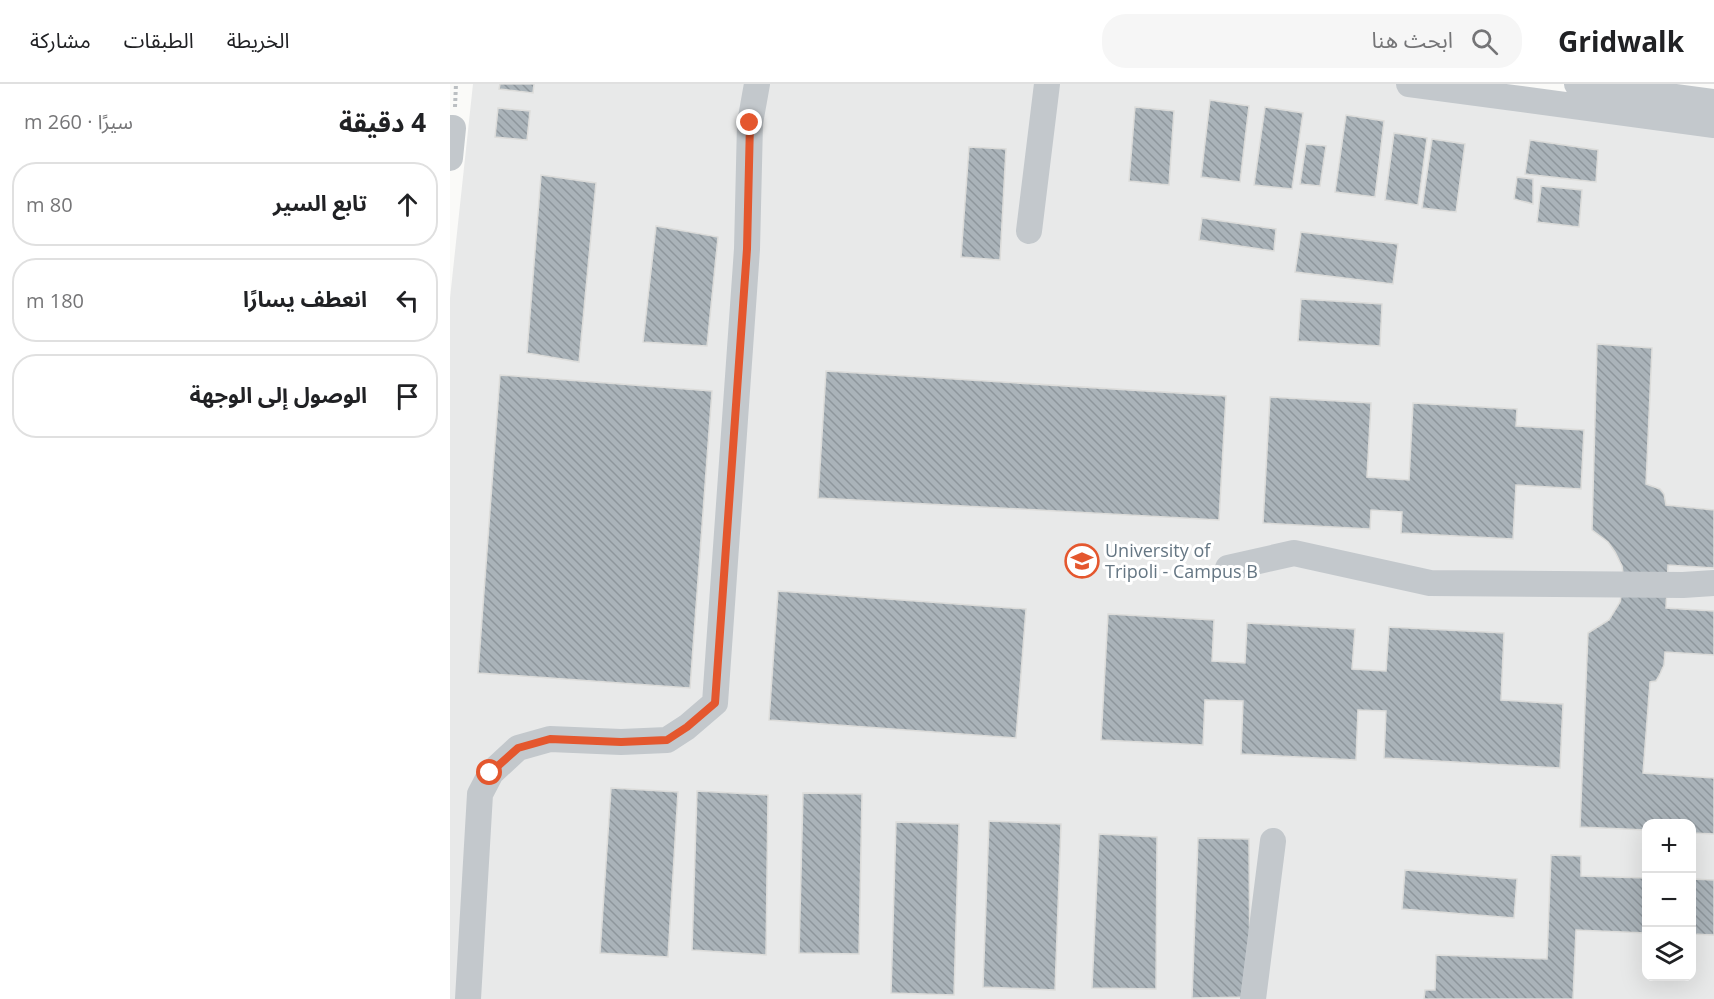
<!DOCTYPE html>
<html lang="ar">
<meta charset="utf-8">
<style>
body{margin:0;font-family:"Open Sans","Noto Sans Arabic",sans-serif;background:#f6f6f6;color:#202124;direction:rtl}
.controls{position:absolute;right:18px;bottom:18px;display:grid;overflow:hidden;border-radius:12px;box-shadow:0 6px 24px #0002}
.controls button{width:54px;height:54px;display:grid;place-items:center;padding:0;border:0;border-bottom:2px solid #e0e0e0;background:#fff;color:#202124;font:30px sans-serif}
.stop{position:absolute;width:18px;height:18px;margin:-14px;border:4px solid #e4572e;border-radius:50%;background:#fff}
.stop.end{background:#e4572e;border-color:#fff;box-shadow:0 2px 6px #0008}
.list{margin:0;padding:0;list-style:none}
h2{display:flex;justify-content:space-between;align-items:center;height:78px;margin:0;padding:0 24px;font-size:26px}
h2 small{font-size:20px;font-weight:400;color:#757577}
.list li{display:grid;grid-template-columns:39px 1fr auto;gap:18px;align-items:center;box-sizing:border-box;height:84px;margin:0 12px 12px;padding:0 12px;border:2px solid #e0e0e0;border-radius:24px}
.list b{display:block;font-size:22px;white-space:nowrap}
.list em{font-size:20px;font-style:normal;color:#757577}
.icon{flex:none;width:33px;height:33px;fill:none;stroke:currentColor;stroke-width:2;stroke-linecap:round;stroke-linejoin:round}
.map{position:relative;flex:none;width:1264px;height:915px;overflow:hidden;direction:ltr}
header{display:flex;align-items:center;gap:36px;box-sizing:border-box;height:84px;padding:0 30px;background:#fff;border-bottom:2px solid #e0e0e0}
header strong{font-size:28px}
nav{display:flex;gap:33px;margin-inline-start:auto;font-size:21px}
.search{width:420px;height:54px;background:#f6f6f6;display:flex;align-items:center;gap:15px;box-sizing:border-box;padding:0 21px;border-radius:24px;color:#757577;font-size:22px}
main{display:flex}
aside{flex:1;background:#fff}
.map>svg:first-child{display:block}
.built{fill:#e8e9e9;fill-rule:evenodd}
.building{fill:url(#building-back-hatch);stroke:#dcdcda;stroke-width:1.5}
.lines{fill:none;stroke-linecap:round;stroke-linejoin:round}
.path{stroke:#bbbfc2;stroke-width:4;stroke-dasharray:3 3;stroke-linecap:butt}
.minor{stroke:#c3c8cc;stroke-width:26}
.route{stroke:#e4572e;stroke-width:8}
.labels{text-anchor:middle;stroke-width:6;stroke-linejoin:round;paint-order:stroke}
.poi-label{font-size:18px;fill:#657683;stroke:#fff;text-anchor:start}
</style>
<header>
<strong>Gridwalk</strong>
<div class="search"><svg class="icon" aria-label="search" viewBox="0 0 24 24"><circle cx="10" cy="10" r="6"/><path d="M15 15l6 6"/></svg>ابحث هنا</div>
<nav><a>الخريطة</a><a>الطبقات</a><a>مشاركة</a></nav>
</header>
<main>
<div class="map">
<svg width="1264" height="915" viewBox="0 0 1264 915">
<defs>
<pattern id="building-back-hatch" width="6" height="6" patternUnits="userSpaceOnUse" patternTransform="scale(1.5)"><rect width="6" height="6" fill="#aab3b9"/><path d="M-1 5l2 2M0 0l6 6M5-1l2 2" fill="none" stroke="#8e969c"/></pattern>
</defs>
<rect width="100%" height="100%" fill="#fafaf8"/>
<path class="built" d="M23 0H986L1264 26V915H0V214ZM1196 740H1242V892H1196Z"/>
<path class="building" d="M50 0H84L83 9 49 5Z
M760 16 799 22 790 98 751 93Z
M685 23 724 27 719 101 679 97Z
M815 23 853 29 842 105 804 101Z
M48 24 80 27 77 56 45 53Z
M896 31 934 37 925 113 885 108Z
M944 49 977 54 968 121 935 116Z
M982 55 1015 60 1006 128 972 124Z
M1080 56 1148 66 1146 98 1075 90Z
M856 60 876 62 870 102 850 100Z
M519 63 556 65 550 176 511 173Z
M91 91 146 99 129 278 77 269Z
M1067 93 1083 95V120L1064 115Z
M1091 102 1132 106 1129 143 1087 138Z
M752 134 826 145 824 167 749 156Z
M206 142 268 153 257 262 193 258Z
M851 148 948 160 943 200 845 188Z
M851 215 932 220 930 262 848 257Z
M1147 260 1202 264 1196 400 1210 405 1214 410 1216 421 1264 426V484L1218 481 1216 524 1264 527V571L1215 568 1214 581 1209 592 1206 597 1200 598 1193 689 1264 694V750L1242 749V740H1196V746L1130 743 1138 549 1159 536 1170 518 1174 497 1172 482 1165 468 1158 458 1142 446Z
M376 287 776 312 769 436 368 414Z
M50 291 262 307 240 604 28 589Z
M820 313 921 319 917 393 959 396 963 319 1067 325 1066 342 1134 346 1131 405 1066 401 1063 455 951 449 952 428 921 426 920 445 813 439Z
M328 507 576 525 566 654 319 636Z
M658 530 764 536 762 577 795 579 797 539 905 545 902 585 936 587 939 543 1054 549 1051 616 1113 620 1110 684 934 674 936 627 908 626 906 676 791 670 793 617 755 616 753 661 651 656Z
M161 704 228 708 218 873 150 869Z
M247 707 318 711 316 871 242 866Z
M353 709 412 710 409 870 349 869Z
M539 737 611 740 605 906 533 903Z
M446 738 509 740 504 911 441 909Z
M649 750 707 753 706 905 642 904Z
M748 754 799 755 800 913 742 914Z
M1101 771 1131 772V792L1196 794V849L1126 846 1123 915H974L975 906H985L986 871 1097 875Z
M955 786 1067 795 1064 834 952 825Z
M1242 795 1264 796V851L1242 850Z"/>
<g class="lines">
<path class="path" d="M5 23 6 0"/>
<path class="minor" d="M959 0 1264 41
M1127 0 1264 18
M0 44H3L0 74
M579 147 597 0
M778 484 844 469 980 499 1233 501 1264 499
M18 915 30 710 41 689 68 664 100 655 171 658 217 656 237 643 265 619 297 165 300 39 307 0
M803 915 823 757"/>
</g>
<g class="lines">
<path class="route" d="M40 689 68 664 100 655 171 658 217 656 237 643 265 619 297 165 300 39"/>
</g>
<defs>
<symbol id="university-ring" viewBox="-11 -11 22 22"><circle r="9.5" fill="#fff" stroke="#e4572e" stroke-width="1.5"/><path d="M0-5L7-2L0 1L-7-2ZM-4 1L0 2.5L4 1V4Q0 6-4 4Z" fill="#e4572e"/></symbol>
</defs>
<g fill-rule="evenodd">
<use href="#university-ring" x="613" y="458" width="38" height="38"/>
</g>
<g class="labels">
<g class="poi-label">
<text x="655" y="473">University of<tspan x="655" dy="21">Tripoli - Campus B</tspan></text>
</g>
</g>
</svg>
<div class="controls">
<button>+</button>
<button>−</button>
<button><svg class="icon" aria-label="layers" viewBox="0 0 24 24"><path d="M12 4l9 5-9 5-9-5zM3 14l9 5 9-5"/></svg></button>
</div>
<div class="stop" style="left:40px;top:689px"></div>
<div class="stop end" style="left:300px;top:39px"></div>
</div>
<aside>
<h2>4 دقيقة<small>سيرًا · 260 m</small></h2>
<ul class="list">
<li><svg class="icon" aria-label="ahead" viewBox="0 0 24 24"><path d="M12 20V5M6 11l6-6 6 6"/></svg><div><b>تابع السير</b></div><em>80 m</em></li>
<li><svg class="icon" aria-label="left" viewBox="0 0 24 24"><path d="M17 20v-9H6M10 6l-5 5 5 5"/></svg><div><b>انعطف يسارًا</b></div><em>180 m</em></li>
<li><svg class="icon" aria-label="arrive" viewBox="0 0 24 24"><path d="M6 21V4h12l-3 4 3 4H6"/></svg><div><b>الوصول إلى الوجهة</b></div></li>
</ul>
</aside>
</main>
